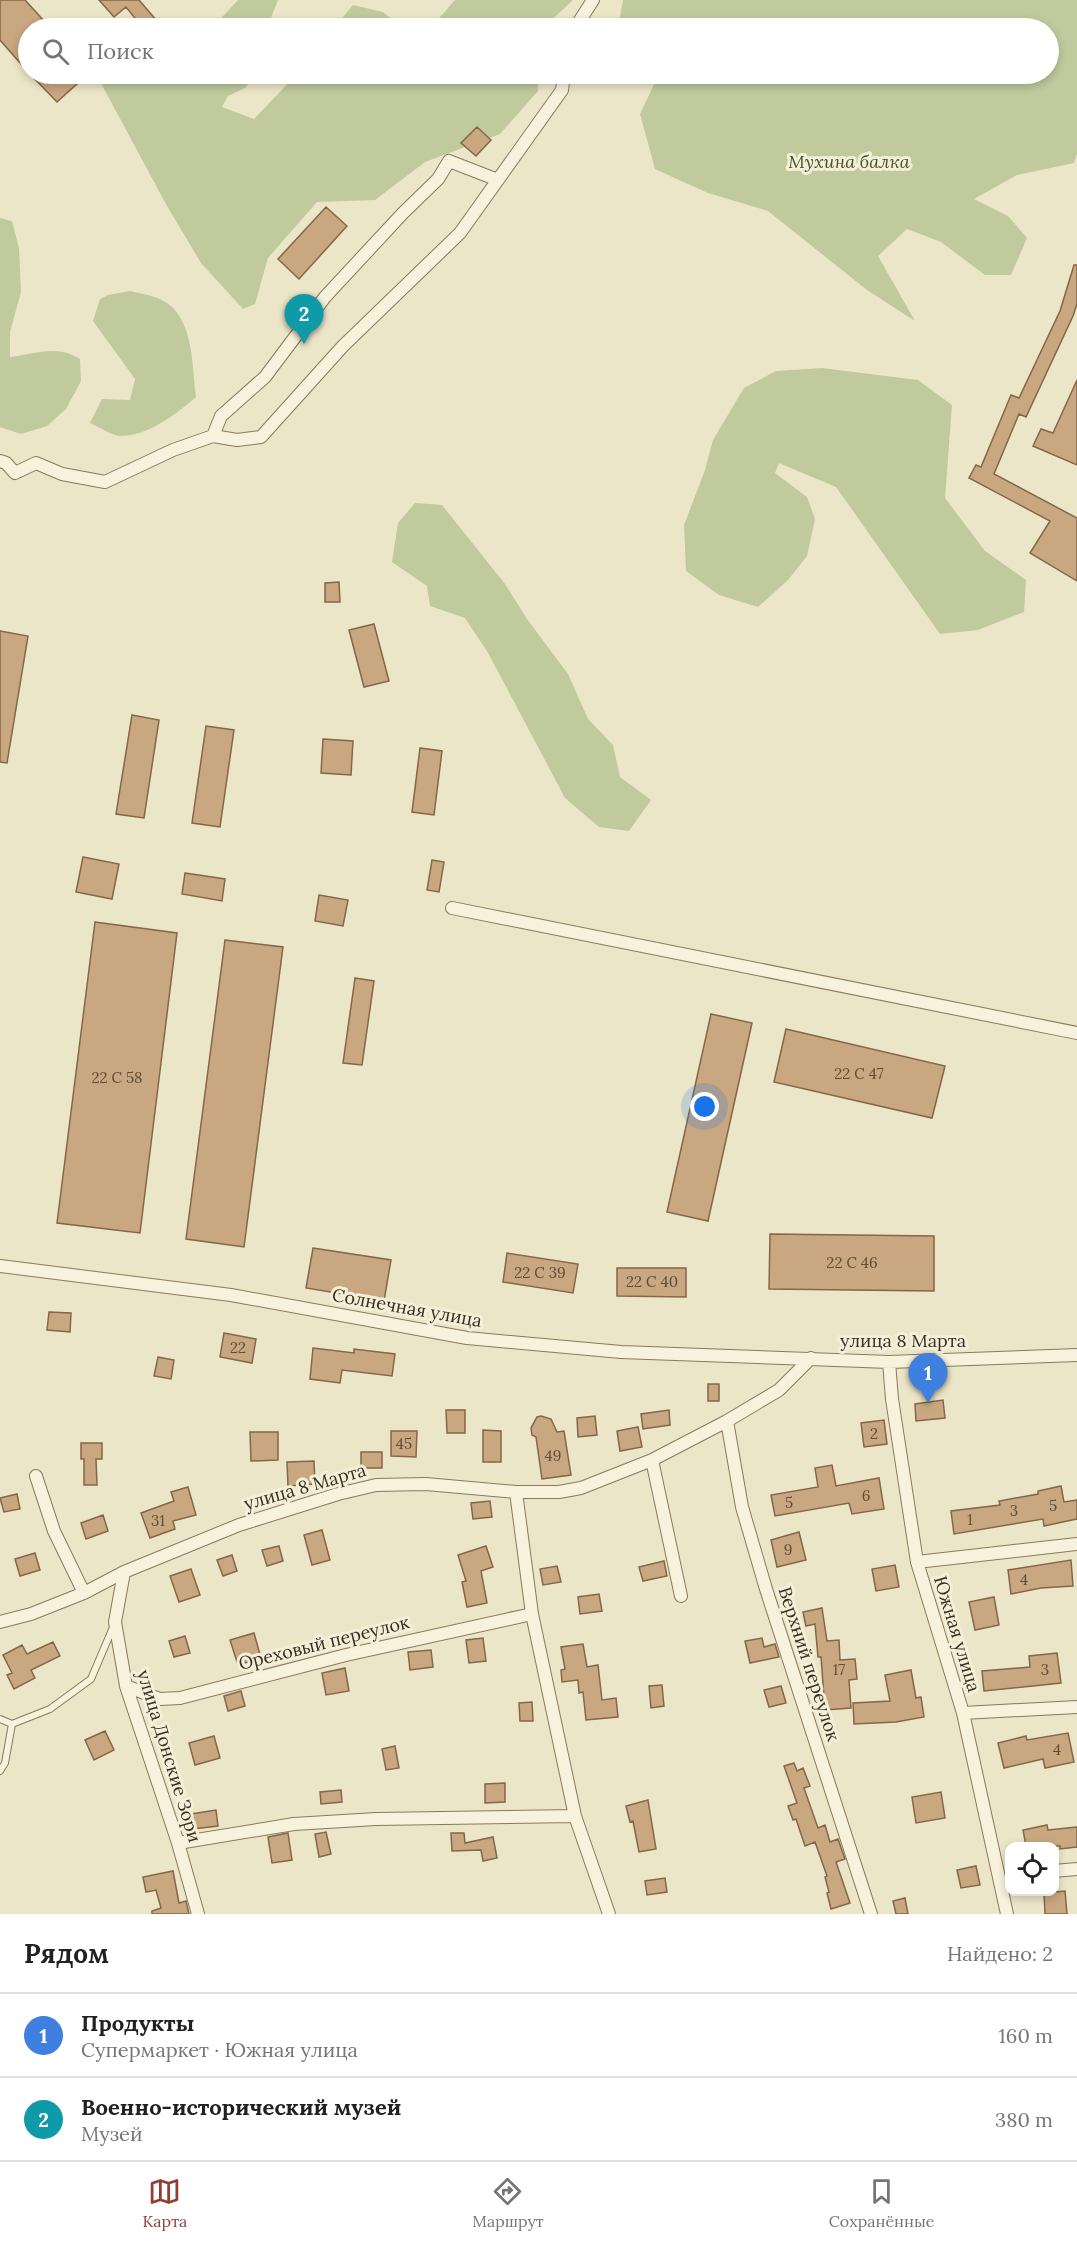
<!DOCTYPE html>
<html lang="ru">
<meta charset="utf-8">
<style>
body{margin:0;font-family:Lora,serif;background:#f2f2f2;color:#202124}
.controls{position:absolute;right:18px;bottom:18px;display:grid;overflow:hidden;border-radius:12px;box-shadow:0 3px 9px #0003}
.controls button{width:54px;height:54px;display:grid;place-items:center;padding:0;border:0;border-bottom:2px solid #e0e0e0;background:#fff;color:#202124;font:30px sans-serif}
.you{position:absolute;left:705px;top:1107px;width:21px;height:21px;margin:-15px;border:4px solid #fff;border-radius:50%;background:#1a73e8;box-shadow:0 0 0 9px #1a73e833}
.badge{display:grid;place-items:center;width:39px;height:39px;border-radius:50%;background:#933c32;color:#fff;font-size:20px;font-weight:700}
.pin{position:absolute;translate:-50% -50px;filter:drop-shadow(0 2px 3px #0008)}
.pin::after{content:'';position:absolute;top:32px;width:21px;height:18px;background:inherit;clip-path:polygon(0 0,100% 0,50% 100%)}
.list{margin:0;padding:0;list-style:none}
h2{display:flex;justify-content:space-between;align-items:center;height:78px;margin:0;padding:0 24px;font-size:26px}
h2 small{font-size:20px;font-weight:400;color:#757577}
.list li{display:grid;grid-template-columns:39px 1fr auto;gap:18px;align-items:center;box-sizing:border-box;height:84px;padding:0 24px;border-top:2px solid #e0e0e0}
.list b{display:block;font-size:22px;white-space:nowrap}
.list p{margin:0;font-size:20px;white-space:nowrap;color:#757577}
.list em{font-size:20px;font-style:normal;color:#757577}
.icon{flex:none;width:33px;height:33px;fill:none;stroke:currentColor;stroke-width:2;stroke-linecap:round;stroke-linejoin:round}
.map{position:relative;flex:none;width:1077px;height:1914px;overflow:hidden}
.search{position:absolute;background:#fff;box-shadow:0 3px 9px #0003;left:18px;right:18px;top:18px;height:66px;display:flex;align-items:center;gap:15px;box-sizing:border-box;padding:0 21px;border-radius:33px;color:#757577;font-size:22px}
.sheet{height:246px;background:#fff}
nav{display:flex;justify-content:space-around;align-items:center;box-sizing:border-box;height:84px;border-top:2px solid #e0e0e0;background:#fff;font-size:16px;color:#757577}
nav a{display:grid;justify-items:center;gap:3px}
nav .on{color:#933c32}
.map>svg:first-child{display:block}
.green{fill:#c0ca9d}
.building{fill:#c8a781;stroke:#856646;stroke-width:1.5}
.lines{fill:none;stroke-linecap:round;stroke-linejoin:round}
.lane-casing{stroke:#88795e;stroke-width:8}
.street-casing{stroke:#88795e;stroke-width:14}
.lane{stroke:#f7f2dc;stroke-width:6}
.street{stroke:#f7f2dc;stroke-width:12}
.labels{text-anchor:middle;stroke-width:6;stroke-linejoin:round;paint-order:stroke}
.number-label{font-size:15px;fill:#5d4d39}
.park-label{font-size:18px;font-style:italic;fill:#445429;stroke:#f4efd8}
.street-label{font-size:18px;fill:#392f21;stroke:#f4efd8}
</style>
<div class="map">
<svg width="1077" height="1914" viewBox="0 0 1077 1914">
<rect width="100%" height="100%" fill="#ece6c9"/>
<path class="green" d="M238 0H278L267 28H212Z
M455 0H573L543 28H426L434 24Z
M623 0H1077V154L1074 163 1017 175 974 199 1008 216 1027 238 1011 275H985L941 242 907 229 878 256 915 321 867 290 768 211 708 193 655 169 640 114 659 74H1048V28H618Z
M353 5 383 12 402 28H334Z
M96 74H256L245 88 228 96 222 107 254 119 297 74H538V91L500 134 425 162 375 200 317 202 268 258 255 304 243 309 201 263 167 206Z
M0 218 12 221 19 248 21 292 10 332V357C35 354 57 344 80 359L81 381 66 409 47 426 21 434 0 427Z
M130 291C144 294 163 297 173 308 194 330 192 368 196 397 178 413 148 436 121 436 112 436 99 427 90 423L102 399 130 400 135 379 93 321 100 299 108 295Z
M822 368 918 380 952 405 945 498 985 551 1026 580 1024 612 978 630 940 634 836 487 779 463 775 473 807 497 815 519 807 556 788 580 758 607 719 595 686 571 684 525 705 470 713 440 744 388 776 371Z
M415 503 442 505 505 584 527 619 568 674 588 719 613 745 620 777 651 800 629 831 599 827 565 798 487 651 465 618 430 606 427 586 392 562 398 523Z"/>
<path class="building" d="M0 0H25L45 22 38 28H28V72L0 40Z
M99 0H139L157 21 148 28H143L126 7 114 17Z
M30 74H88L57 102Z
M477 127 491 140 476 156 461 143Z
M326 207 347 226 299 279 278 259Z
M1074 265H1077V304L1073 316 1026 417 1019 414 994 474 1077 518V581L1030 553 1050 521 969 478 976 465 981 467 1011 395 1019 398 1060 311Z
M1077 380V465L1033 446 1041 429 1053 433Z
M339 582 340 602H325V583Z
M374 624 389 681 364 687 349 630Z
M0 631 28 636 7 763 0 762Z
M132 715 159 720 144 818 116 814Z
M206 726 234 730 220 827 192 823Z
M323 739 353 741 351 775 321 773Z
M420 748 442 751 434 815 412 812Z
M83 857 119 864 112 899 76 892Z
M432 860 444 862 439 892 427 890Z
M185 873 225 879 222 901 182 894Z
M319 895 348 900 343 926 315 921Z
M95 922 177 933 140 1233 57 1223Z
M225 940 283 947 244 1247 186 1239Z
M355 978 374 981 362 1065 343 1063Z
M711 1014 752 1023 708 1221 667 1212Z
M786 1029 945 1066 932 1118 774 1082Z
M770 1234 934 1236V1291L769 1289Z
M313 1248 391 1260 384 1301 306 1288Z
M507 1253 578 1264 573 1293 503 1282Z
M617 1268H686V1297L617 1296Z
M49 1312 71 1313 70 1332 47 1330Z
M224 1333 256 1339 252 1363 220 1357Z
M313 1348 354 1353V1349L395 1354 392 1376 342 1370 340 1383 310 1379Z
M158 1357 174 1360 171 1379 154 1376Z
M708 1384H719V1401H708Z
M943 1400 945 1418 916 1421 915 1404Z
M446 1410H465V1433H447Z
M669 1410 670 1425 643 1429 641 1414Z
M541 1416 551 1419 557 1432 564 1431 571 1475 542 1479 536 1437 532 1435 531 1428 537 1417Z
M595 1416 597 1435 578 1437 577 1418Z
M884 1420 887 1444 864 1447 861 1423Z
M638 1427 642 1447 620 1451 617 1431Z
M483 1430 501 1431V1462H483Z
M391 1431H417L416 1457 391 1456Z
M250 1432H278V1460L251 1461Z
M81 1443H102V1459H96L97 1485H84V1459H81Z
M361 1452H382V1468H361Z
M314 1461 315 1484 288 1486 287 1462Z
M832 1465 836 1486 879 1478 884 1509 852 1514 849 1503 775 1516 771 1495 818 1487 815 1468Z
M1061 1486 1064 1502 1077 1500V1519L1044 1526 1043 1519 954 1534 951 1511 1000 1505 999 1501 1038 1494V1491Z
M188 1487 196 1515 173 1521 175 1529 150 1538 141 1513 174 1501 171 1492Z
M17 1494 20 1509 4 1512 0 1498Z
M490 1501 492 1517 473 1519 471 1503Z
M103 1515 108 1531 86 1539 81 1523Z
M322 1530 330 1560 312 1565 304 1535Z
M799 1532 806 1560 777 1567 771 1540Z
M279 1546 283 1561 267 1566 262 1550Z
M486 1546 493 1567 481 1571 487 1603 467 1607 462 1582 466 1581 458 1555Z
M35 1553 40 1570 20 1576 15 1559Z
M232 1555 237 1571 223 1576 217 1560Z
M1071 1560 1073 1586 1041 1588 1011 1594 1008 1570Z
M664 1561 667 1576 643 1581 639 1567Z
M895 1565 899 1587 876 1591 872 1569Z
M557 1566 561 1582 543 1585 540 1569Z
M191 1569 200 1595 179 1602 170 1576Z
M599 1594 602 1611 580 1614 578 1597Z
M994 1597 999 1625 975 1630 969 1602Z
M822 1608 827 1641 839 1640 840 1660 855 1659 857 1679 849 1680 851 1708 825 1710 821 1657H818L815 1624 806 1626 803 1612Z
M254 1633 261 1658 238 1665 230 1640Z
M185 1636 190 1653 174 1657 169 1641Z
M483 1638 486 1661 469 1663 466 1640Z
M762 1638 764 1647 775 1644 779 1657 750 1663 745 1641Z
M53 1642 60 1656 31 1670 35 1678 14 1689 7 1675 12 1673 3 1655 22 1645 27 1654Z
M583 1644 587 1667 598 1665 602 1700 616 1698 618 1717 586 1720 583 1692 579 1693 578 1680 562 1682 561 1670 565 1669 561 1647Z
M431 1650 433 1667 410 1670 408 1652Z
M1057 1653 1061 1683 984 1691 982 1671 1030 1667 1029 1656Z
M345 1668 349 1691 326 1695 322 1673Z
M911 1670 916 1698 921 1697 924 1717 896 1722 854 1724 853 1703 890 1701 885 1675Z
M662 1685 664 1706 651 1708 649 1686Z
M781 1686 786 1703 769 1707 764 1690Z
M241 1691 245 1706 228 1711 224 1696Z
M532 1702 533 1721H520L519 1703Z
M105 1731 114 1750 94 1760 85 1740Z
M1068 1733 1074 1762 1045 1768 1043 1759 1004 1768 998 1743 1026 1736 1027 1740Z
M214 1736 220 1758 195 1765 189 1743Z
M395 1746 399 1768 386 1770 382 1749Z
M794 1763 797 1771 803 1768 810 1786 804 1788 818 1828 825 1825 830 1842 838 1839 845 1859 836 1862 850 1903 831 1909 827 1893 829 1892 825 1877 827 1876 815 1842 805 1846 796 1819 793 1820 788 1806 797 1803 784 1766Z
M505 1783V1802L485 1803V1784Z
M341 1790 342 1802 321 1804 320 1792Z
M941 1792 945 1818 916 1823 912 1797Z
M648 1800 656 1849 639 1852 633 1821 630 1822 626 1806Z
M216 1810 218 1826 193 1829 191 1814Z
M1047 1825 1048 1830 1077 1827V1847L1060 1849V1846H1026L1023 1830Z
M326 1832 331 1854 319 1857 315 1834Z
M288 1833 292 1860 272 1863 268 1837Z
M451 1833H464L465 1843 493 1837 497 1858 483 1861 481 1850 452 1851Z
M976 1866 980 1885 961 1888 957 1870Z
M173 1871 179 1903 186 1901 189 1914H152V1911L161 1908 156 1890 146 1892 143 1877Z
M665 1878 667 1892 647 1895 645 1881Z
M1065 1891 1067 1914H1045L1044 1893Z
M905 1898 908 1914H896L893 1901Z"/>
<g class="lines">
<defs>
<path id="lane" d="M0 1719 12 1724 50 1709 91 1679 114 1625
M0 1771 5 1763 12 1724"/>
<path id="street" d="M575 28 593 0
M498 180 449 161 438 179 403 213 325 297 265 377 221 416 213 436 237 440 261 437 343 346 460 233 562 90 564 74
M0 461 6 463 15 473 36 463 62 474 105 482 173 450 213 436
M452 908 1077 1033
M0 1266 231 1295 467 1338 621 1352 889 1362 1077 1355
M889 1362 892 1399 917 1562 963 1713 1007 1914
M727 1421 742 1507 766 1589 871 1914
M652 1460 681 1596
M36 1476 54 1531 84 1593
M516 1492 532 1614 575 1816 609 1914
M917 1562 1077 1544
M124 1572 115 1622 126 1686 178 1843 198 1914
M0 1622 31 1614 84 1593 124 1572 239 1525 338 1494 376 1485 426 1484 516 1492H559L581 1488 652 1460 727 1421 779 1390 811 1358
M126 1686 160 1699 180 1698 346 1655 532 1614
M963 1713 1077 1707
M178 1843 294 1824 376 1819 575 1816
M1054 1871 1077 1869"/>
</defs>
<use href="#lane" class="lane-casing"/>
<use href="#street" class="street-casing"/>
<use href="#lane" class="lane"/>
<use href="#street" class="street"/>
</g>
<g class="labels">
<g class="number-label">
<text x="859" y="1079">22 С 47</text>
<text x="117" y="1083">22 С 58</text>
<text x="852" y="1268">22 С 46</text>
<text x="540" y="1278">22 С 39</text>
<text x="652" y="1287">22 С 40</text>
<text x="238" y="1353">22</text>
<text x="874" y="1439">2</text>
<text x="404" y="1449">45</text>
<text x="553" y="1461">49</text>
<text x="866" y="1501">6</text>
<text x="789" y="1508">5</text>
<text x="1053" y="1511">5</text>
<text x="1014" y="1516">3</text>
<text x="970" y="1525">1</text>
<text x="158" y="1526">31</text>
<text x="788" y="1555">9</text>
<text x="1024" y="1585">4</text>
<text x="839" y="1675">17</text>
<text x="1045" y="1675">3</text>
<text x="1057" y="1755">4</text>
</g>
<g class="park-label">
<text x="849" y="168">Мухина балка</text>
</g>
<g class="street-label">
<text transform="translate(407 1308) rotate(10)" y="6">Солнечная улица</text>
<text x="903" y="1347">улица 8 Марта</text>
<text transform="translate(305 1487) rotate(-16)" y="6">улица 8 Марта</text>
<text transform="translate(957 1634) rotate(73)" y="6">Южная улица</text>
<text transform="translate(324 1643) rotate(-14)" y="6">Ореховый переулок</text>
<text transform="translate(809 1664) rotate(72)" y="6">Верхний переулок</text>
<text transform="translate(169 1756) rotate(73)" y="6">улица Донские Зори</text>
</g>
</g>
</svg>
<div class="controls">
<button><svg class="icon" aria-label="locate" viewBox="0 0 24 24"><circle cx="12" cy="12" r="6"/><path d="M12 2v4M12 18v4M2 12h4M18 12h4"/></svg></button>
</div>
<div class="you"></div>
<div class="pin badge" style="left:928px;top:1403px;background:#3f7fe0">1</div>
<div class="pin badge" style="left:304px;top:344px;background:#0f9aa8">2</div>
<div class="search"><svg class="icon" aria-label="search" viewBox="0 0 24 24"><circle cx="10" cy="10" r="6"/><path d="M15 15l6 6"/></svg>Поиск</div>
</div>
<section class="sheet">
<h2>Рядом<small>Найдено: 2</small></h2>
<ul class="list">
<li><span class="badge" style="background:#3f7fe0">1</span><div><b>Продукты</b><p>Супермаркет · Южная улица</p></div><em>160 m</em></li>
<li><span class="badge" style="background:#0f9aa8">2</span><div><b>Военно-исторический музей</b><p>Музей</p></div><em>380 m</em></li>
</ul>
</section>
<nav>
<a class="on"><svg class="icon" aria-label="map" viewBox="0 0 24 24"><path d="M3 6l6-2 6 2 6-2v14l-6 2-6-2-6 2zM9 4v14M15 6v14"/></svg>Карта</a>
<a><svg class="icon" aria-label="directions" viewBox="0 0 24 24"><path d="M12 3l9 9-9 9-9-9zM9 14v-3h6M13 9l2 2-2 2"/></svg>Маршрут</a>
<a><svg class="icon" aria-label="saved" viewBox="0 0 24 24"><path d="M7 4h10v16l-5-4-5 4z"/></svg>Сохранённые</a>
</nav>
